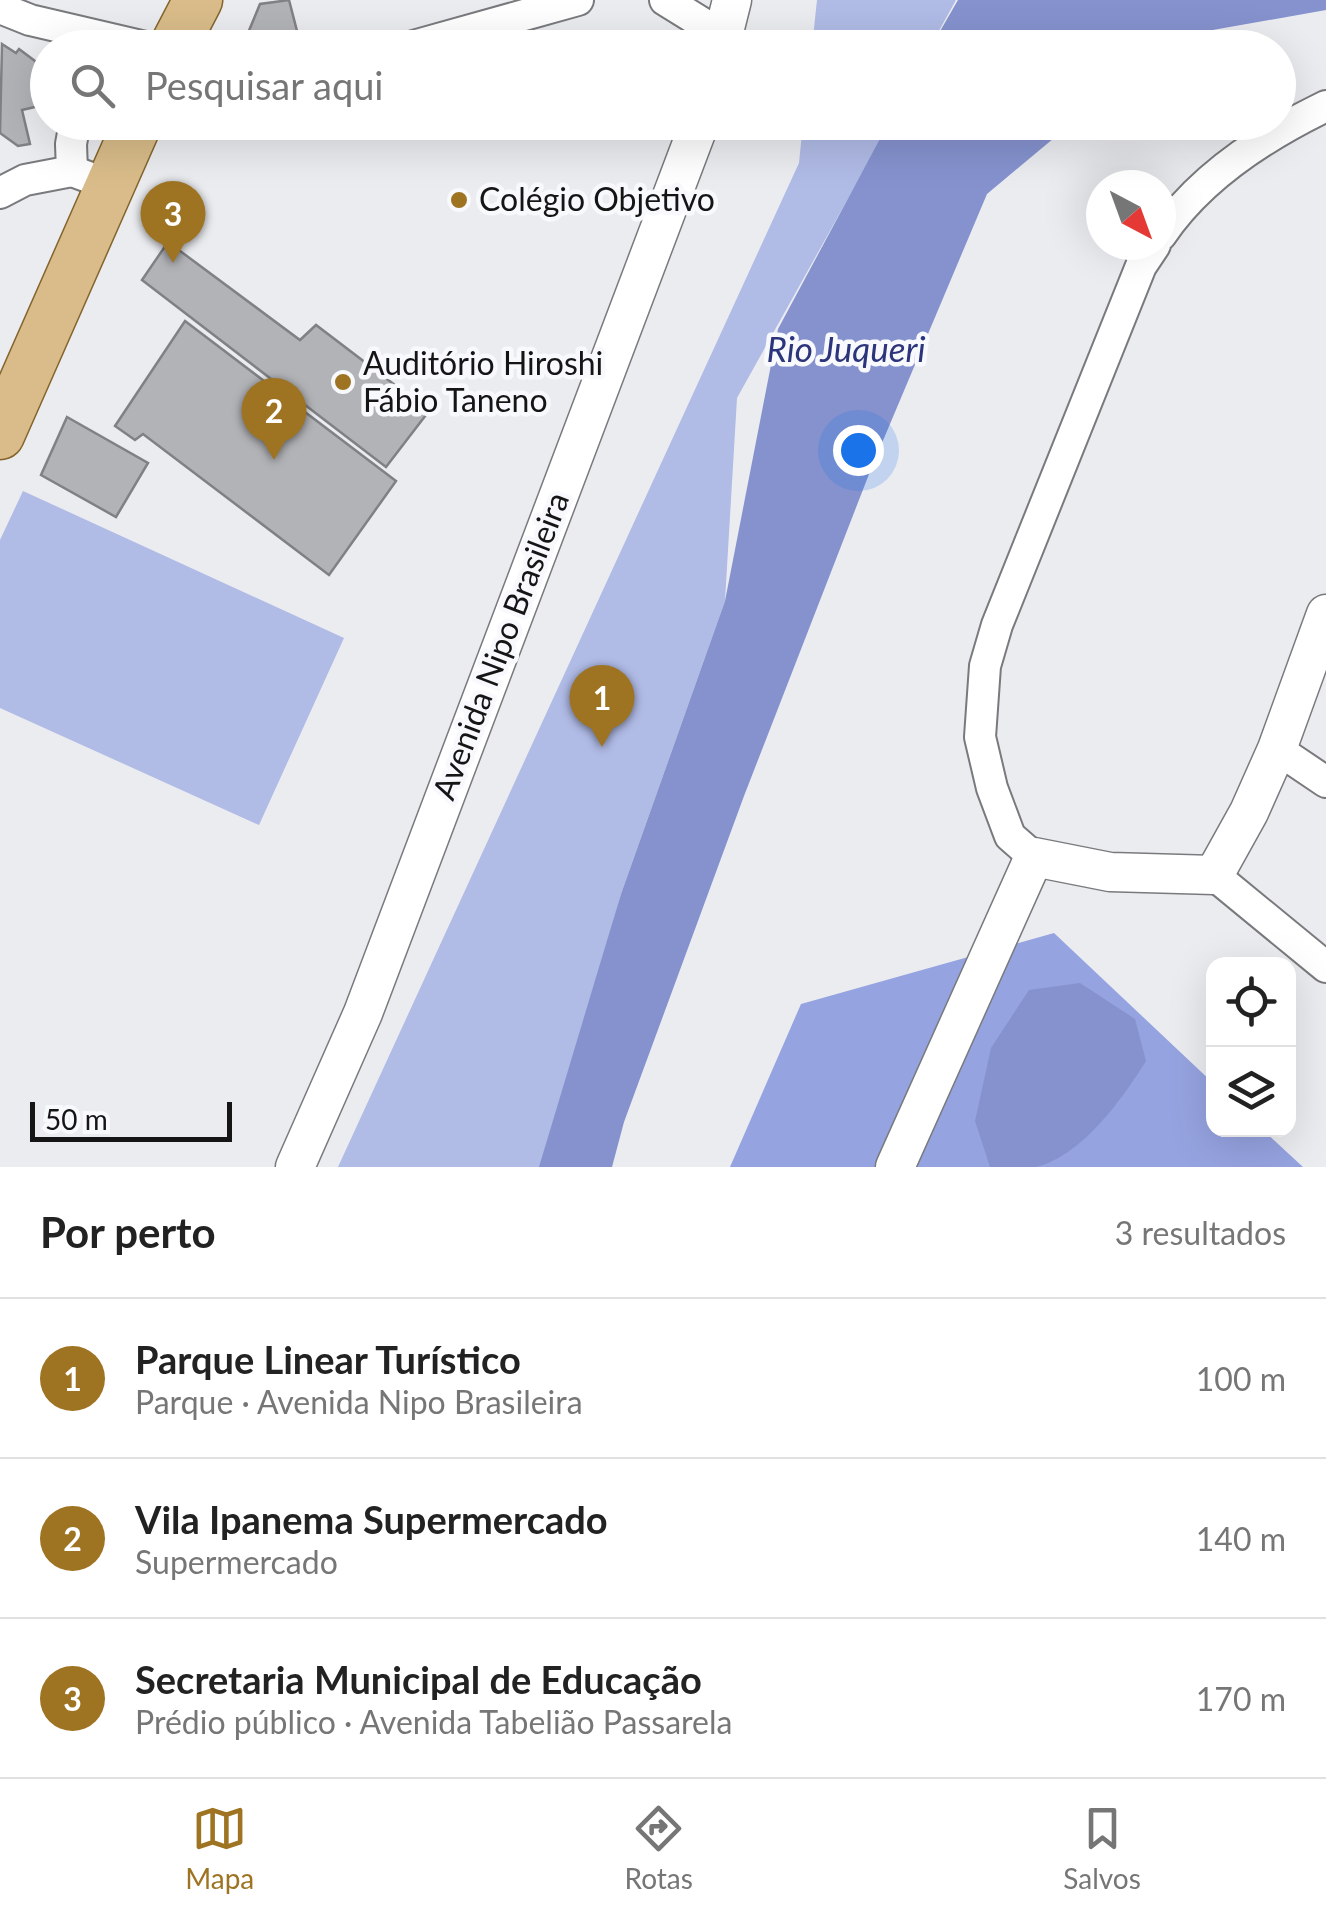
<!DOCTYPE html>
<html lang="pt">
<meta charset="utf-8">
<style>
body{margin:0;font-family:Lato,sans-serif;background:#f6f6f6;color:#222}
.controls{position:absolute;right:30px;bottom:30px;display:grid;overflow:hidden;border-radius:20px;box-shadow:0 10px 40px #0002}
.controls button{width:90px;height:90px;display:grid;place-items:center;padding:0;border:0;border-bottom:2px solid #e0e0e0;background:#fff;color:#222;font:50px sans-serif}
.compass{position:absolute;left:1086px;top:170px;width:90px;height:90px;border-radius:50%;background:#fff;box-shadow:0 10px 40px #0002;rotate:139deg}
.scale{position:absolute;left:30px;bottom:25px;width:202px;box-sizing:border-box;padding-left:10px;border:5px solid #151516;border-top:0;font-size:28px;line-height:35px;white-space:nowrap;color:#151516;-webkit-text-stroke:8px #f8f9fd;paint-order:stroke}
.you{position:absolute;left:858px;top:450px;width:35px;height:35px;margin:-25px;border:8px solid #fff;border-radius:50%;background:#1a73e8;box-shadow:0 0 0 15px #1a73e833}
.badge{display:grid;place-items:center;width:65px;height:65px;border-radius:50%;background:#9e7423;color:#fff;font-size:32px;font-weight:700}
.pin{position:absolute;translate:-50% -82px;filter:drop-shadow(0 2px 5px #0008)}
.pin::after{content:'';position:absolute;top:52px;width:35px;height:30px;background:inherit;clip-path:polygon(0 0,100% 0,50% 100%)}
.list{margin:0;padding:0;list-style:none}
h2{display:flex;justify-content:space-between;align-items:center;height:130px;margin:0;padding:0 40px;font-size:42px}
h2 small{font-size:32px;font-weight:400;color:#767676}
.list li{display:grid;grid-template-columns:65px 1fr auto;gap:30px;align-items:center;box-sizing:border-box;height:160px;padding:0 40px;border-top:2px solid #e0e0e0}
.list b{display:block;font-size:38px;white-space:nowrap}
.list p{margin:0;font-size:32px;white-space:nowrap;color:#767676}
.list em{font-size:32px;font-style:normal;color:#767676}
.icon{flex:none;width:55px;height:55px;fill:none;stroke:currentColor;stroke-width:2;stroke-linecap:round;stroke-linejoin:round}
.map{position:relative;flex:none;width:1326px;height:1167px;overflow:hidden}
.search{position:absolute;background:#fff;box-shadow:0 10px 40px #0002;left:30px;right:30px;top:30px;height:110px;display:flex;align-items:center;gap:25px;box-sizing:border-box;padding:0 35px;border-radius:55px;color:#767676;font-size:38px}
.sheet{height:610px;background:#fff}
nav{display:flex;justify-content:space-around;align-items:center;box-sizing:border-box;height:140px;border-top:2px solid #e0e0e0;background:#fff;font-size:28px;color:#767676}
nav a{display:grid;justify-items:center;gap:5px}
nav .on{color:#9e7423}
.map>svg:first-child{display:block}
.green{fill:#b0bbe6}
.forest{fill:#95a3e0}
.water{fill:#8592ce}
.building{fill:#b2b3b7;stroke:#808184;stroke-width:2.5}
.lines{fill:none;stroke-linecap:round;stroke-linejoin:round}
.minor-casing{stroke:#797a7d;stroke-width:34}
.tertiary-casing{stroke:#797a7d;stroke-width:41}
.primary-casing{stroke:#84642d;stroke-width:51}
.minor{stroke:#fff;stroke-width:30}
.tertiary{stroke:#fff;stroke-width:38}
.primary{stroke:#d9bc89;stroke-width:48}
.poi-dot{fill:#9e7423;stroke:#f8f9fd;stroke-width:4}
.labels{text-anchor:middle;stroke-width:9;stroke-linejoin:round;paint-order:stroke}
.poi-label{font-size:32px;fill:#151516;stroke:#f8f9fd;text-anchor:start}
.street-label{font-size:32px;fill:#151516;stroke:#f8f9fd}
.water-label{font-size:35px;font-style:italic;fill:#2c347b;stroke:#f8f9fd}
</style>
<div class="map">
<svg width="1326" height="1167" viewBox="0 0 1326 1167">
<rect width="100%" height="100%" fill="#ebecf0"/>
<path class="green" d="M817 0H956L930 47H812Z
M803 123H890L737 398 725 601 621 894 543 1167H338L799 163Z
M23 491 344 638 259 825 0 708V540Z"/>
<path class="forest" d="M1054 933 1213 1083 1214 1130H1263L1303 1167H730L801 1004Z"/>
<path class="water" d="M958 0H1326V10L1173 37 1161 47H931Z
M889 122 1072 123 987 194 871 469 744 796 624 1122 612 1167H539L621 894 725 601 778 329Z
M1080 983 1135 1019 1146 1061C1123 1098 1082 1156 1036 1167 1022 1167 1004 1167 990 1167L975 1121 991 1048 1029 990Z"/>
<path class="building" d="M289 0 297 31 255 46 248 33 260 4Z
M2 44 16 53 19 49 47 70 32 85 39 106 22 110 30 144 18 146 0 133Z
M168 242 300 340 316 325 429 411 386 467 142 280Z
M185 321 396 481 329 575 143 434 135 440 115 426Z
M67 417 148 463 116 517 41 475Z"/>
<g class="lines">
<defs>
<path id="minor" d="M665 0 723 36
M0 8 30 20 150 48
M406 48 578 0
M72 171 71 144 75 122
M0 193 25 180 72 171 110 185
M1161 235C1200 177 1264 136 1326 106
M1277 749 1326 782
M1034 857 1010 836 992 788 980 737 985 666 997 625 1141 266 1155 245
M1214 875 1326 967"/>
<path id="tertiary" d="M720 48 732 0
M295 1167 363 1013 700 122
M895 1167 1034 857 1110 872 1214 875 1249 812 1277 749 1326 614"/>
<path id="primary" d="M173 48 198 0
M0 435 138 122"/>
</defs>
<use href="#minor" class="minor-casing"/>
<use href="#tertiary" class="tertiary-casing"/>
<use href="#primary" class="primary-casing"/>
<use href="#minor" class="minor"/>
<use href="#tertiary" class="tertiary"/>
<use href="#primary" class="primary"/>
</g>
<g class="poi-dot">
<circle cx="459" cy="200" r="10"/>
<circle cx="343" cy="382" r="10"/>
</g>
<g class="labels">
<g class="poi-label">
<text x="479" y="211">Colégio Objetivo</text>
<text x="363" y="375">Auditório Hiroshi<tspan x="363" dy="37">Fábio Taneno</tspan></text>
</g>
<g class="street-label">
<text transform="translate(501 646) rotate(-69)" y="11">Avenida Nipo Brasileira</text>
</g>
<g class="water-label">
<text x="846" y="362">Rio Juqueri</text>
</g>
</g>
</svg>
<div class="controls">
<button><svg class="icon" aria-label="locate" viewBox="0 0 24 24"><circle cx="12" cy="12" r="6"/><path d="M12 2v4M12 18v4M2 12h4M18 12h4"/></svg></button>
<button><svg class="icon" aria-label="layers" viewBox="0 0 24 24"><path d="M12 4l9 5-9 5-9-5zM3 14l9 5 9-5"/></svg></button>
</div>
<svg class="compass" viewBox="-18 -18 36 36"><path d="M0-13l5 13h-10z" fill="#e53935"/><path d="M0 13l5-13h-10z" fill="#767676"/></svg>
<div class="scale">50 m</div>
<div class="you"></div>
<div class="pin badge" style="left:602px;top:747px">1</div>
<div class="pin badge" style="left:274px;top:460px">2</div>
<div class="pin badge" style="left:173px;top:263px">3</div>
<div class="search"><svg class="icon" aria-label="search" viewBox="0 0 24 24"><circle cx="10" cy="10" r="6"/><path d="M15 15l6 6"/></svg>Pesquisar aqui</div>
</div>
<section class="sheet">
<h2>Por perto<small>3 resultados</small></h2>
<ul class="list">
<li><span class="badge">1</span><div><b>Parque Linear Turístico</b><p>Parque · Avenida Nipo Brasileira</p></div><em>100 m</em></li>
<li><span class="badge">2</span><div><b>Vila Ipanema Supermercado</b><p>Supermercado</p></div><em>140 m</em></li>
<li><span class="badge">3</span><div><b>Secretaria Municipal de Educação</b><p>Prédio público · Avenida Tabelião Passarela</p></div><em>170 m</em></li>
</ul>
</section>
<nav>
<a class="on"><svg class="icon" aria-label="map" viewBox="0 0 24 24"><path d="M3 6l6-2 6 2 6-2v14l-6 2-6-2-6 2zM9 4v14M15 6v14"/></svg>Mapa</a>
<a><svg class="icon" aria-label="directions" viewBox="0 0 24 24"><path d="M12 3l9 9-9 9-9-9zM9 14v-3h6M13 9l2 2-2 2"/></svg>Rotas</a>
<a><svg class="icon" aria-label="saved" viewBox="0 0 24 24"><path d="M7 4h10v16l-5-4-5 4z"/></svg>Salvos</a>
</nav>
